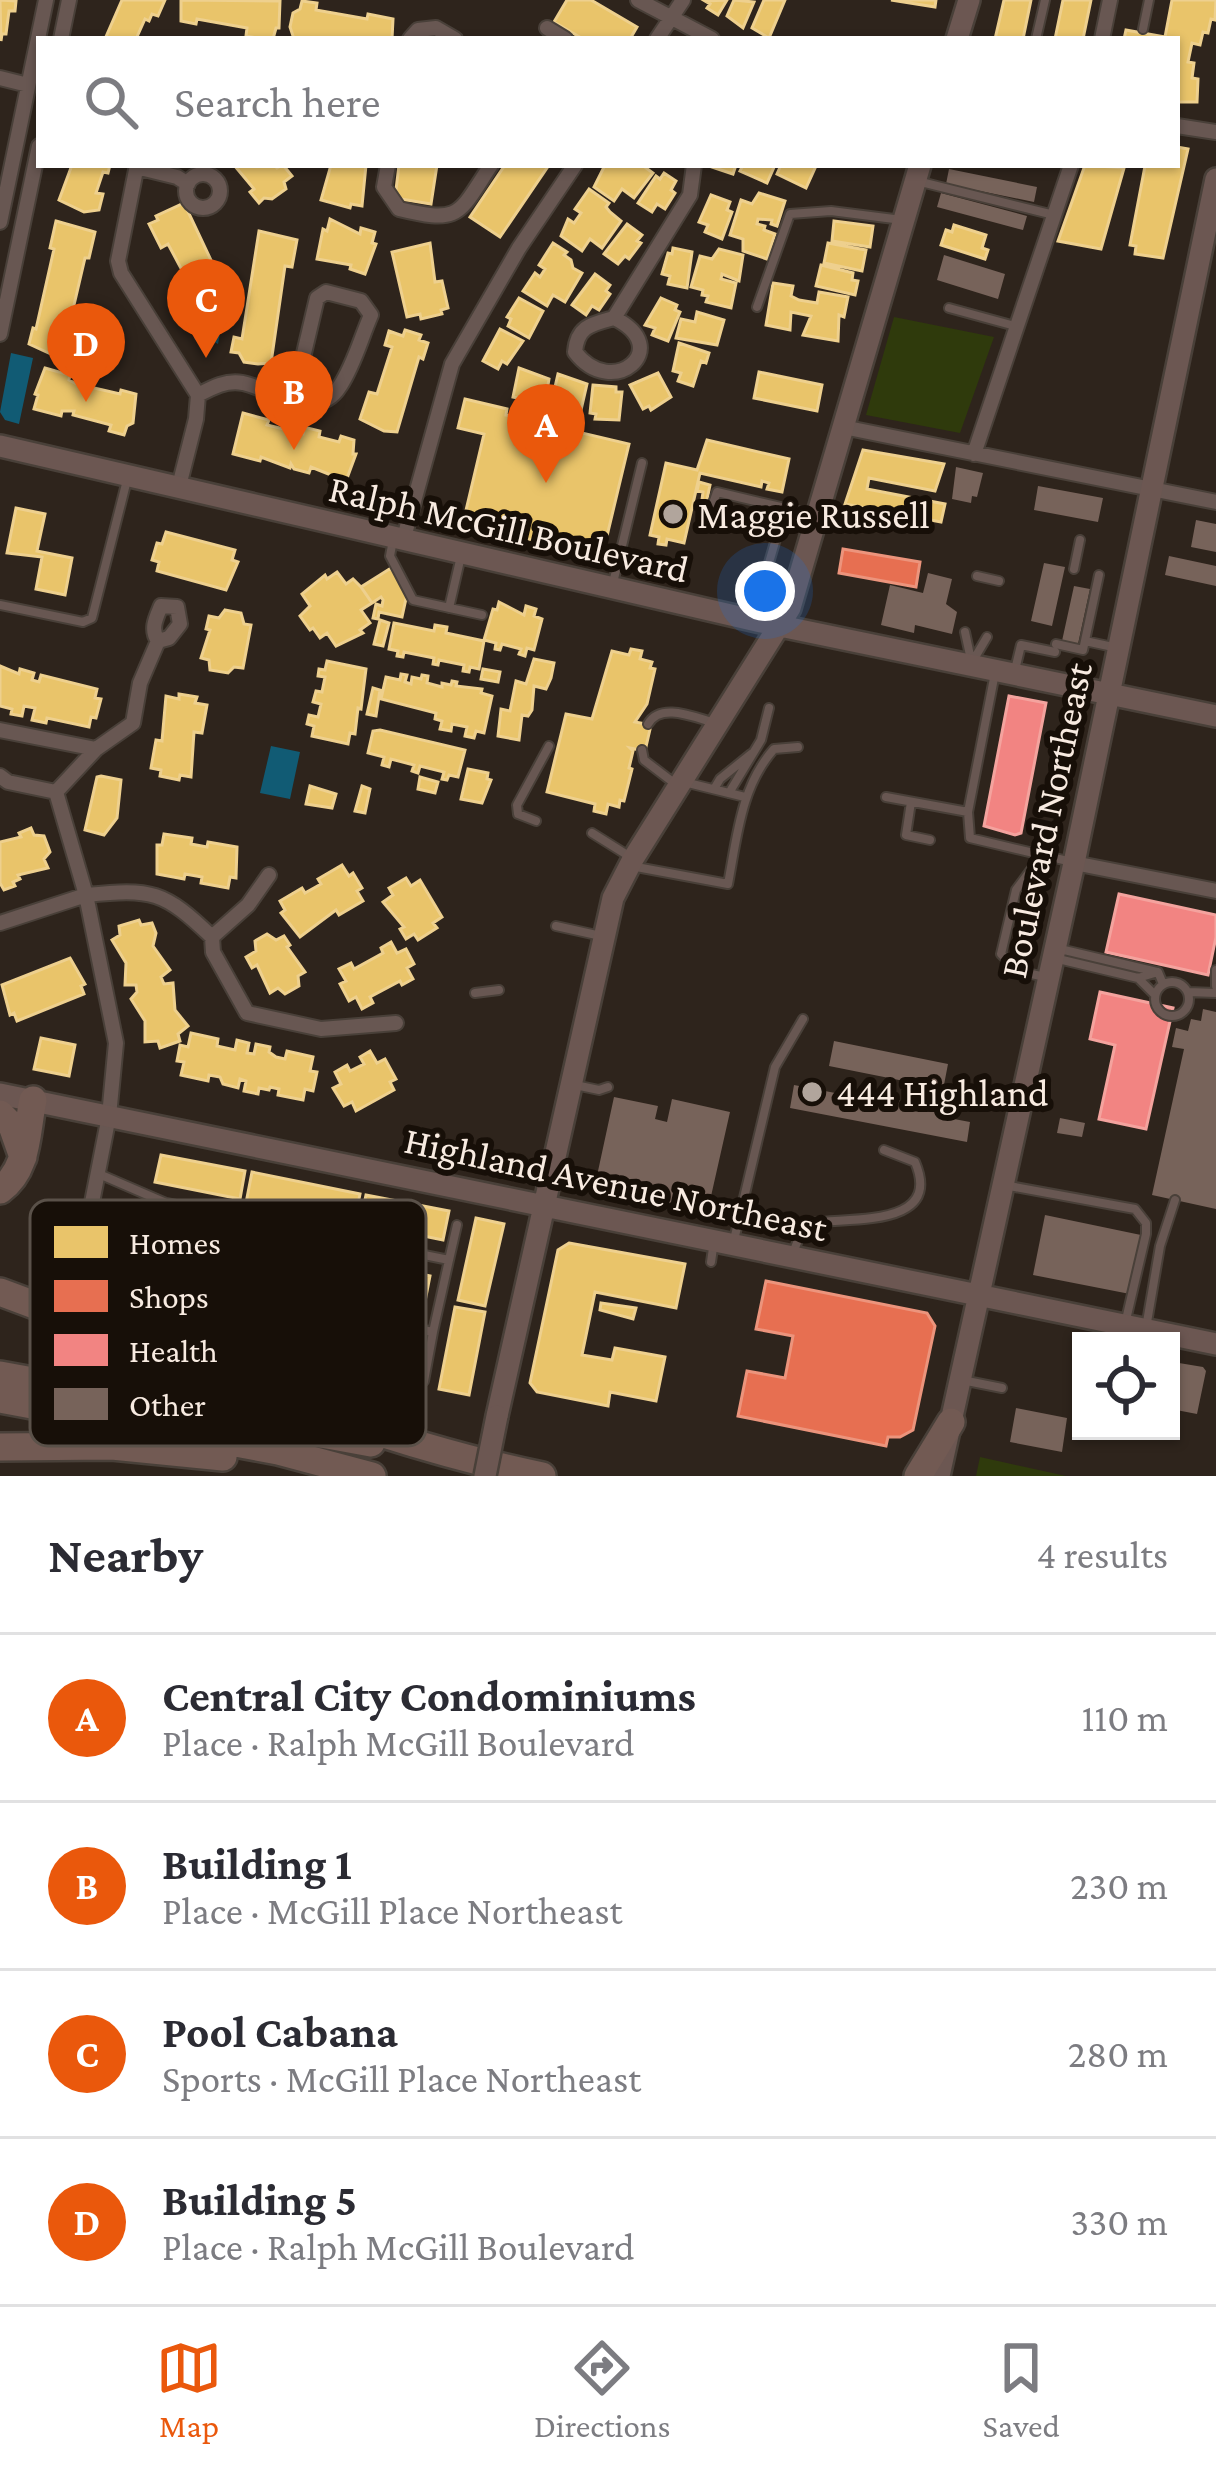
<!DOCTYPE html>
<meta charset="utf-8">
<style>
body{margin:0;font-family:"Crimson Pro",serif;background:#f2f2f3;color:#2b2b33}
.controls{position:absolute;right:36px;bottom:36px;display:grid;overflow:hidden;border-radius:0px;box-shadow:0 3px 9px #0004}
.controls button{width:108px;height:108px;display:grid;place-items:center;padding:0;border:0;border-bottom:3px solid #e1e1e2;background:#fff;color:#2b2b33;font:60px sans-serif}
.you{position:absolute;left:765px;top:591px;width:42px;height:42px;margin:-30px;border:9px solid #fff;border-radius:50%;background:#1a73e8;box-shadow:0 0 0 18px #1a73e833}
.badge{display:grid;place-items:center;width:78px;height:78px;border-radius:50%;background:#ea580c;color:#fff;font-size:39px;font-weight:700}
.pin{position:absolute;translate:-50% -99px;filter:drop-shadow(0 3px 6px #0008)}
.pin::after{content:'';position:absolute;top:63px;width:42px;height:36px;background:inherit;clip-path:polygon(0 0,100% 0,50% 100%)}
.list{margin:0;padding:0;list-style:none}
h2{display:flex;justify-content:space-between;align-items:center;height:156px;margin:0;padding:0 48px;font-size:51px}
h2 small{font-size:39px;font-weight:400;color:#7c7c81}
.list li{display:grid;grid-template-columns:78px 1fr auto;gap:36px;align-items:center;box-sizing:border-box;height:168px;padding:0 48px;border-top:3px solid #e1e1e2}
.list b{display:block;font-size:45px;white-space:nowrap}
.list p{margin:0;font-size:39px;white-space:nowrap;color:#7c7c81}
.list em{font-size:39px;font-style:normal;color:#7c7c81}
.icon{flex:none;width:66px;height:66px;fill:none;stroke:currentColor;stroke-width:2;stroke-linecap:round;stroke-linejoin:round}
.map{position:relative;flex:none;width:1216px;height:1476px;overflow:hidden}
.search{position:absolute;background:#fff;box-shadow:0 3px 9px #0004;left:36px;right:36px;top:36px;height:132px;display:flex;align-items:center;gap:30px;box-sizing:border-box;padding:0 42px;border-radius:0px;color:#7c7c81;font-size:45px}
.sheet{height:828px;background:#fff}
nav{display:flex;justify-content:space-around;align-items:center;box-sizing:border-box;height:168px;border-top:3px solid #e1e1e2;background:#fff;font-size:33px;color:#7c7c81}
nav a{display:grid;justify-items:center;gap:6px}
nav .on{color:#ea580c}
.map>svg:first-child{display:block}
.green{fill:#2f3a0c}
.water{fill:#115b74}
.homes{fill:#e9c46a;stroke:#eed08e;stroke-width:3}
.shops{fill:#e76f51;stroke:#ec947c;stroke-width:3}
.health{fill:#f28482;stroke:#f4a39e;stroke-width:3}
.building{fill:#77635a}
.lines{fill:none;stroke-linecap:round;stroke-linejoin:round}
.lane-casing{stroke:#494039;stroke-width:12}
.street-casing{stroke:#494039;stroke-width:18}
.secondary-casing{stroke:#494039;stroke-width:26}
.highway-casing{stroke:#494039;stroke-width:32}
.lane{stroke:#685752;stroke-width:8}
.street{stroke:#685752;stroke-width:14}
.secondary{stroke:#6c5752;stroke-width:21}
.highway{stroke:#725a53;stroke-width:27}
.secondary-bridge-casing{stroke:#494039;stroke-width:26;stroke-linecap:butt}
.secondary-bridge{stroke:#6c5752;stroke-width:21}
.poi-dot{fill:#b1a59c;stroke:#170f08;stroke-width:4.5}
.labels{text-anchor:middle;stroke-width:12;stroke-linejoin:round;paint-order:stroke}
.poi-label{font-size:39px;fill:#f8ebe1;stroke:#170f08;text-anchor:start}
.street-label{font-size:39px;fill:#f8ebe1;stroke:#170f08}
.key{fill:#170f08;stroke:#5a5149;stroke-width:3}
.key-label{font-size:33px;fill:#f8ebe1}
</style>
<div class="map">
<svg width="1216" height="1476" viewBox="0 0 1216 1476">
<rect width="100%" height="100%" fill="#2e241c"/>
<path class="green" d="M894 317 994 337 960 433 866 415Z
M980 1457 1066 1476H976Z"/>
<path class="water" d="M209 316 222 323 218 344 207 338 195 340 188 320Z
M11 353 33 358 19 424 5 420 0 412Z
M271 746 300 752 290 799 260 793Z"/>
<path class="homes" d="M0 0 16 1 15 11H9L6 34H2L1 41Z
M122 0H165L158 16 152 14 149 21 145 19 136 39H105Z
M181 0 280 1 279 28H276L273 39H263L246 36 247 28 197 19 196 24 181 21Z
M567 0H591L637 27 630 39H583L554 22Z
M727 0 718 15 707 8 710 4 705 1Z
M734 0 754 2 743 28 727 16Z
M764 0H785L769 38 752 28Z
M891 0H936L935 7Z
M1004 0H1031L1023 39H995Z
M1063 0H1091L1083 39H1055Z
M1172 0H1216L1215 20 1211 19 1208 33 1203 32 1200 45 1192 43 1188 62 1194 63 1192 78 1198 79 1197 102H1177V39H1124L1126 30 1165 37Z
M302 1 317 3 316 10 367 19 368 14 393 19 392 39H294L290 27 293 13 300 9Z
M1177 147 1188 149 1163 258 1135 254 1136 246 1130 245 1145 166 1141 165H1177Z
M72 165H110L108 173 103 172 96 193 103 194 99 210 84 212 59 200Z
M234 165H274L277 168 283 165 292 176 284 182 286 189 272 199 264 198 259 203 250 192 254 189Z
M331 165H366L362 206 351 204 350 208 321 200Z
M399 165H437L431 204 395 198Z
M505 165H549L500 237 470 217Z
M605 165H642L653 173 634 198 622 189 614 201 594 187Z
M706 165H736L733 174Z
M743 165H775L767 183 740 171Z
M781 165H814L816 166 806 188 777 174Z
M1085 165 1124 168 1101 249 1058 241Z
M664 173 676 181 671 190 675 193 665 209 657 204 652 212 638 203 656 176 660 179Z
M589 189 609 203 606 207 610 212 621 221 602 248 590 239 582 251 561 236 568 219 574 223 581 213 575 209Z
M759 193 785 201 777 226 771 224 772 220 758 219 757 224 765 226 764 230 775 234 767 259 743 251V239L730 235 741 200 752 204Z
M711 195 730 202 727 210 732 212 722 239 705 232 708 225 699 222Z
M184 203 218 275 224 271 231 285 224 289 223 296 211 303 196 306 188 291 192 289 168 244 161 248 149 224 158 220 156 216Z
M330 219 360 234 361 228 375 232 372 243 376 244 365 274 350 269 351 265 317 259 323 229 327 231Z
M56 221 95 232 89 258H85L67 335 74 337 71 353 56 352 55 356 29 344 33 328 36 329 54 249 50 248Z
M834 221 873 226 870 247 832 241Z
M627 224 642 235 637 241 641 243 629 259 625 256 618 264 604 254Z
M954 225 986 235 982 248 988 250 985 259 941 245 946 230 952 232Z
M259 231 297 240 292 267 285 266 271 363 258 364 244 362 239 353 231 352 234 337 242 339Z
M430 243 435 282 442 281 448 308 441 310 442 314 421 319 420 314 407 317 392 252Z
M553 243 567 252 564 255 571 260 573 268 582 273 565 302 553 295 547 306 523 291 535 273 540 277 545 269 539 265Z
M828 243 866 250 862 271 824 263Z
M673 248 692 252 687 288 668 284 670 276 662 274 668 253 672 254Z
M719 249 743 255 739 281 722 274 721 279 736 283 731 308 706 302 708 296 702 295 703 290 691 287 700 256 712 259Z
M821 265 853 273 852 280 858 281 855 295 816 286Z
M595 274 610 285 606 291 610 294 599 310 592 306 586 315 572 305Z
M773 283 793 286 791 296 799 300 817 303 819 292 848 297 844 317 839 315 838 341 803 335 811 316 791 312 790 330 766 325Z
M519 298 543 311 529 338 508 326 511 319 507 317Z
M661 298 677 305 675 310 680 312 668 341 652 335 655 328 645 325Z
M697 312 724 320 717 345 676 338 681 319 695 322Z
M500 329 523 341 507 364 502 361 498 369 483 361Z
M405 330 421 335 419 340 428 343 423 359 419 357 397 432 384 431 360 419 369 392 377 394 392 347 385 345 389 331 403 336Z
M679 343 709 353 706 363 701 361 693 386 678 381 681 373 673 371Z
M45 368 70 375 69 380 77 384 120 394 121 390 136 394 133 423 127 426 124 435 109 431 111 425 73 415 74 411H62L61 416 34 409 38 395 35 394Z
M519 368 549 379 546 397 539 396 537 402 513 397Z
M759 372 822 385 817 411 754 398Z
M658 373 671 397 651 410 649 406 643 409 630 385Z
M558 374 587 384 581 410 556 407 557 402 552 400Z
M593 385 616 387V392H622L619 420 595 419 596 414 590 413Z
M465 399 507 409 506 415 629 444 602 557 463 523 484 434 458 428Z
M243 413 269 420 267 425 284 429 286 423 301 427 299 433 303 434 304 427 320 431 319 437 339 442 341 436 354 440 353 454H356L346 481 311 467 309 473 294 469 291 464 290 468 261 457 260 461 233 454Z
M707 440 789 459 782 492 767 489 769 483 762 481 761 487 700 473 684 543 667 539 666 545 658 544 659 537 650 535 666 463 697 470Z
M863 450 944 464 935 491 869 478 867 489 945 504 941 522 845 504Z
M699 482 710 485 705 509 701 507 703 492 697 491Z
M16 508 45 514 37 551 72 558 65 595 36 589 42 557 7 553Z
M166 532 235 550 232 560 238 562 226 590 157 571 159 562 152 560 157 543 162 544Z
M391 568 407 594 402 617 379 612 378 619 373 618 376 604 382 606 383 600 381 597 372 603 361 587Z
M337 572 346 584 353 579 361 587 372 603 361 610 370 623 360 630 363 633 336 646 327 633 320 638 313 628 310 630 300 616 310 606 302 594 325 575 327 579Z
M499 602 524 615 526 606 536 609 534 616 542 619 534 650 527 648 525 656 519 654 521 649 502 644 500 650 495 649 496 643 484 640 493 609 497 610Z
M225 610 241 613 244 624 251 625 243 668 234 667 228 673 210 670 209 660 201 658 210 630 206 629 209 616 219 618Z
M380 620 389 623 383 646 374 644Z
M394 623 434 631 435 625 447 627 446 633 484 641 479 669 470 667 469 672 463 671 464 665 439 660 438 665 433 664 434 658 404 652 403 657 397 656 398 651 389 649Z
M631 649 642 651 640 659 652 662 650 668 655 669 647 704 635 722 651 725 645 751 630 748 633 751 629 768 632 769 624 801 620 800 619 807 608 804 606 814 594 811 595 804 547 792 566 714 592 719 612 651 629 655Z
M534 659 554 663 551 678 546 689 534 686 532 710 528 716 522 715 519 740 498 736 501 709 510 711 516 681 526 684Z
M327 661 366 669 361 709 358 708 355 734 350 733 348 744 312 736 314 726 307 724 309 715 318 717 321 704 313 702 316 691 322 692 325 677 318 676 319 669 325 670Z
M0 666 19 674 20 669 34 673 32 680 39 682 41 675 97 689 95 698 101 699 96 718 91 717 89 727 47 718 46 723 32 720 35 708 24 706 22 716 11 714 12 709 0 706Z
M483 669 500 672 498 682 481 679Z
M401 674 407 675 405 682 411 684 412 677 421 679 422 675 428 676 427 683 442 687V683L451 685 452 681 457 682 456 686 482 689 481 693 492 696 484 733 476 731 474 738 465 736 467 727 452 724 451 731 440 729 442 721 435 719 436 713 381 699 386 677 400 680Z
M373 688 380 690 376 716 367 714Z
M179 694 197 697 195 703 207 705 202 733 194 732 191 777 180 775 179 780 160 776 161 770 151 768 156 740 162 741 166 696 179 699Z
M380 730 465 750 458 777 449 775 447 780 442 779 444 772 420 766 418 773 412 771 414 765 391 759 389 767 382 765 384 757 368 753 373 731Z
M468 769 488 773 487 779 491 780 482 803 461 799Z
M101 776 121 780 117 818 104 835 85 830 97 777Z
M420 777 438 782 435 793 418 789Z
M310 786 336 794 332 808 306 804Z
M362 786 370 789 365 813 355 811Z
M31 828 34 835 44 836 50 852 44 859 48 868 18 875 20 879 13 882 15 886 4 890 0 883V842L21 837 19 833Z
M164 834 192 838 191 844 207 847 208 842 237 847 236 878 230 877 228 888 201 883 202 877 185 874 184 879 157 874V845H162Z
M342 865 349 876 353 873 362 888 357 891 363 901 339 915 336 910 300 937 281 913 285 910 280 901 302 888 305 893 321 884 318 879Z
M406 878 411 886 420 880 442 917 433 923 437 928 418 940 414 934 406 939 400 929 404 927 383 902 393 895 389 888Z
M139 920 141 925 152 923 156 933 153 946 170 970 161 977 164 984 173 983 175 1010 188 1026 178 1034 180 1041 160 1048 158 1041 145 1042V1021L131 999 137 992 136 985H125L126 963 112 940 120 935 119 926Z
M267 934 276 940 284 936 290 945 287 947 305 972 298 976 299 986 285 994 278 988 270 993 257 965 252 968 246 957 256 951 255 941Z
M391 942 397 953 406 949 414 964 407 968 413 979 402 985 400 981 370 997 373 1003 362 1009 356 997 349 1001 340 984 346 981 339 969 351 963 354 969 383 953 381 948Z
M70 958 85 984 81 986 84 994 17 1021 14 1013 10 1015 2 985Z
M191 1033 218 1039 217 1046 235 1050 237 1040 249 1043 247 1053 254 1054 256 1044 270 1047 269 1052 276 1057 285 1059 287 1051 313 1057 310 1071 317 1072 313 1091 305 1089 303 1100 278 1095 279 1089 270 1087 269 1090 259 1088 258 1094 244 1091 246 1081 240 1079 238 1088 223 1084 220 1077 209 1075 208 1081 181 1075 184 1062 177 1061 180 1045 188 1047Z
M41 1038 75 1045 69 1076 34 1069Z
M370 1051 377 1063 385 1059 396 1079 390 1082 394 1090 356 1111 352 1102 344 1106 333 1088 341 1084 335 1072 347 1065 350 1071 364 1064 360 1057Z
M161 1155 245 1171 240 1199 155 1182Z
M252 1172 360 1194 354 1225 246 1203Z
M366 1195 449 1211 443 1240 360 1223Z
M476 1218 504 1224 485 1306 458 1300Z
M569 1243 685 1264 676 1308 595 1292 582 1355 612 1360 615 1348 665 1357 656 1401 610 1392 608 1406 537 1392 530 1383 558 1250Z
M312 1251 430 1276 422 1317 304 1292Z
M601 1303 636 1308 633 1319 600 1310Z
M455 1307 485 1312 469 1395 439 1389Z"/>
<path class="shops" d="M843 549 920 562 916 587 839 573Z
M766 1281 927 1313 935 1326 913 1430 900 1437H888L886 1446 738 1416 747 1371 785 1378 793 1336 756 1329Z"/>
<path class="health" d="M1009 696 1046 703 1021 833 1015 835 984 826Z
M1119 894 1216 915V937L1208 975 1106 952Z
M1100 992 1173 1008 1146 1129 1099 1119 1115 1045 1090 1039Z"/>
<path class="building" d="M949 169 1037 187 1034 202 946 184Z
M941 193 1027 216 1023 230 937 207Z
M944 255 1005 274 998 299 937 280Z
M956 467 983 473 977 497 972 496 971 503 952 499Z
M1038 486 1103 498 1098 522 1034 510Z
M1196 520 1216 524V552L1191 547Z
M1169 556 1216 566V586L1165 575Z
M1044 563 1065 567 1052 626 1031 621Z
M928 573 952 579 946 604 957 612 952 634 915 625 914 633 881 625 890 585 923 593Z
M1074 586 1090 589 1078 644 1062 641Z
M1203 1009 1216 1012V1209L1152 1195 1184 1049 1172 1047 1176 1028 1188 1031 1191 1019 1201 1021Z
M834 1041 948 1064 938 1116 970 1122 967 1142 790 1108 794 1085 897 1105 898 1100 910 1102 914 1083 829 1066Z
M614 1097 658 1106 655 1119 667 1122 672 1099 730 1112 707 1214 595 1185Z
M1060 1118 1085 1123 1082 1137 1057 1133Z
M1045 1215 1141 1235 1130 1294 1033 1275Z
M1179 1363 1203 1367 1206 1371 1197 1414 1171 1409Z
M1016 1408 1067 1418 1062 1452 1010 1442Z"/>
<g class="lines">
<defs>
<path id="lane" d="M1143 29 1149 0
M1036 39 1045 0
M917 181 1054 215
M757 307 790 214 831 211 902 220
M949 308 1015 326
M709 515 717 492 785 508
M393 540 390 556 413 600 482 615
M1074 569 1080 540
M766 573 785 508 816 515
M977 576 999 581
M612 587 642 463
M0 605 83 622 92 618 127 480
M449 608 461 556
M965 632 971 660
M1085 641 1113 647
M1056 644 1083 650 1099 575
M974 659 987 637
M1014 674 1021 645 1055 652
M648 724C660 703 691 716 712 722
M642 750 644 760 678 786
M684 782 745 797
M714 789 720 779 751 754
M729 793 761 740 769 708
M886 797 968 812 995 673
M911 802 906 835 930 840
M968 812 970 838 1072 862
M536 821 518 814 517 805 549 746
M592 833 632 858
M1042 855 1016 890 1001 954 1018 971 1045 977
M631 866 728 884C737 837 741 786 774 749L798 747
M556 926 601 936
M1060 949 1157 972
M1054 958 1138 978 1158 972 1163 984
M1216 970V986
M1138 978 1155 995
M1155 999a17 17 0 1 1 34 0a17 17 0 1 1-34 0Z
M1188 992 1216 993
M475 993 499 990
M575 1085 599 1090 608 1087
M1004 1185 1135 1209 1146 1223V1234L1125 1324
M734 1240 775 1067 803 1019
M85 1249 144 1263 195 1284 433 1332 449 1260 166 1203 99 1174
M792 1255 803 1228 812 1223C851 1217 943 1228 915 1162L884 1150
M449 1260 457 1225
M711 1262 714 1241
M1146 1328 1160 1246 1175 1200
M962 1380 1002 1388
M424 1381 433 1332"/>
<path id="street" d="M638 0 712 39
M547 28 565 39
M61 39 69 0
M410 39 418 30 436 28 455 39
M657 39 683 0
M1102 39 1110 0
M0 78 28 85
M1177 126 1216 132
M137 165 118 261 121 273 198 395 196 419 178 490
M388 165 384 187 399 209C461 224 458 215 491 165
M136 167 177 177 188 184
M186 191a17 17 0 1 1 34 0a17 17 0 1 1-34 0Z
M0 222 46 0
M614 318C676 348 612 401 575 352 577 326 592 324 614 318L690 195 694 165
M0 334 39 146
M198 395C213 387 226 380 243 383 274 390 317 423 340 386 354 365 361 338 371 315L361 301 326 292 317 298 293 400
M843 427 1216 502
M974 454 1071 165
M403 541 452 364 519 248 575 165
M0 730 96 749 133 723 140 683 158 641C150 629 156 618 161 606L177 607 180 624 169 638 158 641
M0 776 8 782 56 792 96 749
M56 792 86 895C152 888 164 891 212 937L248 905 269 875
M1074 863 1216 891
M0 923 86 895 116 1043 109 1116 74 1294
M212 937 213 952 247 1013 321 1029 396 1023"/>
<path id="secondary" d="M957 39 969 0
M0 446 761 622 1216 716
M0 1094 1216 1344
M497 1416 613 898 633 859 790 608 920 165
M939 1476 1074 863 1216 179"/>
<path id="highway" d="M0 1114 12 1126 23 1157
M0 1190C29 1169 26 1132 33 1100
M0 1292C179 1358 354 1437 542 1476
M0 1375 371 1443
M0 1399 278 1451 372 1476
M0 1447 112 1446 223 1457
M918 1476 951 1422"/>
</defs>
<use href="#lane" class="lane-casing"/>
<use href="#street" class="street-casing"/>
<use href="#secondary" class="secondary-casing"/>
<use href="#highway" class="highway-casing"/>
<use href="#lane" class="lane"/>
<use href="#street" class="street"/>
<use href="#secondary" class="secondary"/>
<use href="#highway" class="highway"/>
<defs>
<path id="secondary-bridge" d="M485 1476 497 1416"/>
</defs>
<use href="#secondary-bridge" class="secondary-bridge-casing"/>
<use href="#secondary-bridge" class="secondary-bridge"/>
</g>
<g class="poi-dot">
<circle cx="673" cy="514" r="12"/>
<circle cx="812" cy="1092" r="12"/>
</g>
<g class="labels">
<g class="poi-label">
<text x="697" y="528">Maggie Russell</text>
<text x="836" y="1106">444 Highland</text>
</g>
<g class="street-label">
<text transform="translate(509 528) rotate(13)" y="14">Ralph McGill Boulevard</text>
<text transform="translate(1045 820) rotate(-78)" y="14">Boulevard Northeast</text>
<text transform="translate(616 1183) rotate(12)" y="14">Highland Avenue Northeast</text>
</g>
</g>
<rect x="30" y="1200" width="396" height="246" rx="18" class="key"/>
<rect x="54" y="1226" width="54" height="32" fill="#e9c46a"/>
<rect x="54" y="1280" width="54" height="32" fill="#e76f51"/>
<rect x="54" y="1334" width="54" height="32" fill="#f28482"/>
<rect x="54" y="1388" width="54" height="32" fill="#77635a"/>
<g class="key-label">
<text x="129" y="1254">Homes</text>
<text x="129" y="1308">Shops</text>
<text x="129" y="1362">Health</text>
<text x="129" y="1416">Other</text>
</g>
</svg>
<div class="controls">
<button><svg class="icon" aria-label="locate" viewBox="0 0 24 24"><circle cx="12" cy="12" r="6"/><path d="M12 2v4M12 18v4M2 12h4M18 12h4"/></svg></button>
</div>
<div class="you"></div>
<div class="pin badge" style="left:546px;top:483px">A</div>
<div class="pin badge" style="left:294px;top:450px">B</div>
<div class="pin badge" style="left:206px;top:358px">C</div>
<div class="pin badge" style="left:86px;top:402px">D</div>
<div class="search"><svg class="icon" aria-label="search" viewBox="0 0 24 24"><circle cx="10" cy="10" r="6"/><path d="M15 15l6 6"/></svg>Search here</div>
</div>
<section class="sheet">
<h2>Nearby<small>4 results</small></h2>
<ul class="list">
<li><span class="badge">A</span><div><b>Central City Condominiums</b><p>Place · Ralph McGill Boulevard</p></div><em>110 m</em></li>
<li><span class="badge">B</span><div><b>Building 1</b><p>Place · McGill Place Northeast</p></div><em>230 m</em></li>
<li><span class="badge">C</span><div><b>Pool Cabana</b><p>Sports · McGill Place Northeast</p></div><em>280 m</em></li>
<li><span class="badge">D</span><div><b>Building 5</b><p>Place · Ralph McGill Boulevard</p></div><em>330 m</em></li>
</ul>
</section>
<nav>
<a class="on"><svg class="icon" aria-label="map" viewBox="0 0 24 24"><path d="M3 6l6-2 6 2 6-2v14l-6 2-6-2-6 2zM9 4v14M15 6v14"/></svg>Map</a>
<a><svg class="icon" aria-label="directions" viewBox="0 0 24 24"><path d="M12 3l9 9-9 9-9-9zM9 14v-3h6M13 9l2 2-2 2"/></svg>Directions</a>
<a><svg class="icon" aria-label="saved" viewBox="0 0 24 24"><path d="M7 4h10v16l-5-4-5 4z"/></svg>Saved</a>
</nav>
